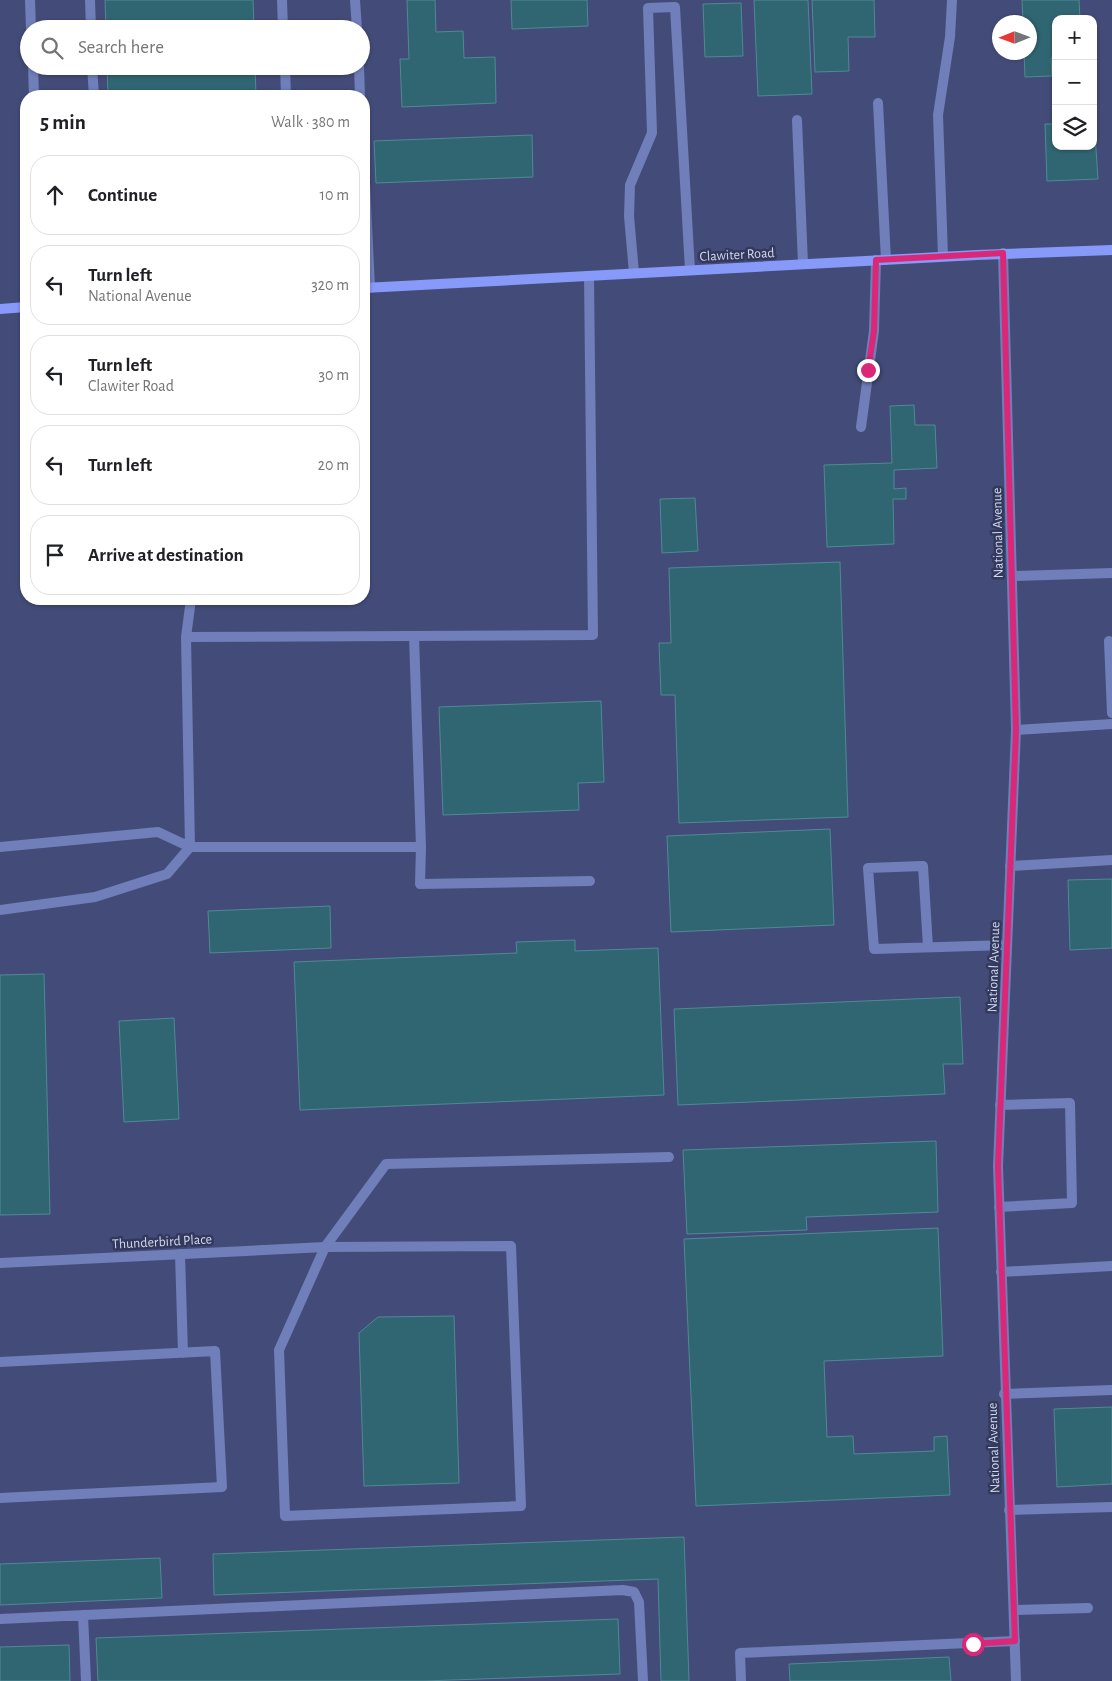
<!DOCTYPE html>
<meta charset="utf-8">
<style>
body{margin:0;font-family:"Alegreya Sans",sans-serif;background:#f2f2f2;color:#202124}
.controls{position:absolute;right:15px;top:15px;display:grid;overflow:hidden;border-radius:10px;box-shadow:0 1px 4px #0004}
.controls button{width:45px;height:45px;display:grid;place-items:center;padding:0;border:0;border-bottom:1px solid #e0e0e0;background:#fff;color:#202124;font:25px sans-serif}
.compass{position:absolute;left:992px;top:15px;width:45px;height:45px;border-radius:50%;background:#fff;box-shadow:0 1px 4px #0004;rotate:269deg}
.stop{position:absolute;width:15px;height:15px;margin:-11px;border:4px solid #db2777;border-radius:50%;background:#fff}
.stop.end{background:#db2777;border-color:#fff;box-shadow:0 1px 5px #0008}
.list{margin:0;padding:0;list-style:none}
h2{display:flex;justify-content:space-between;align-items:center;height:65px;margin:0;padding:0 20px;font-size:21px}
h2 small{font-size:16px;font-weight:400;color:#757577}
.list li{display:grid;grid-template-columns:32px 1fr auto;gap:15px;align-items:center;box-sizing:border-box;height:80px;margin:0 10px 10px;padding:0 10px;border:1px solid #e0e0e0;border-radius:20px}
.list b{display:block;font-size:19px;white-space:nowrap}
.list p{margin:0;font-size:16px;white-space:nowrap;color:#757577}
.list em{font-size:16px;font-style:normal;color:#757577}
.icon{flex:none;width:28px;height:28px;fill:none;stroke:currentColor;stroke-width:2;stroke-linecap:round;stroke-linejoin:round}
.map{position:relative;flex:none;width:1112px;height:1681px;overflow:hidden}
.search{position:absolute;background:#fff;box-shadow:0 1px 4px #0004;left:20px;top:20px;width:350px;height:55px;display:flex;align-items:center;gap:12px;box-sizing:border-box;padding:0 18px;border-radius:28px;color:#757577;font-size:19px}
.panel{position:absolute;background:#fff;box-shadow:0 1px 4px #0004;left:20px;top:90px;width:350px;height:515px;border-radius:20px}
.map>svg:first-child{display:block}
.built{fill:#434c78;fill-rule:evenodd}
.building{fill:#306672;stroke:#508996}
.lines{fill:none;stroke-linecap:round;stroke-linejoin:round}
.lane{stroke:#707eba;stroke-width:10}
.street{stroke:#707eba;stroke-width:10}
.secondary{stroke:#879afa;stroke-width:10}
.route{stroke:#db2777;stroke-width:6}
.labels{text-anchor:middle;stroke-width:5;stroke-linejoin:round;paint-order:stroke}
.street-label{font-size:14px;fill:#d1d7ed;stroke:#32395d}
</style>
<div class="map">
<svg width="1112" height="1681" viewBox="0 0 1112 1681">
<rect width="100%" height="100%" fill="#3c4469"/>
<path class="built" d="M0 0H1112V1681H0ZM1056 19H1093V146H1056ZM1000 22H1030V52H1000ZM29 29H361V66H29ZM26 96H364V599H26Z"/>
<path class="building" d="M105 0H253L254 29H106Z
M407 0H435L436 32 463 31 464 58 495 57 496 103 402 107 400 59H409Z
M511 0H587L588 26 512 29Z
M754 0H808L812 94 758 96Z
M812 0H874L875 37H848L849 71 815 72Z
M1022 0H1079L1080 19H1056V57L1051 58 1052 76 1025 77 1024 52H1030V22H1023Z
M741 3 743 56 705 57 703 4Z
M107 66H255L256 96H108Z
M1093 105 1098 179 1047 181 1045 124H1056V146H1093Z
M532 135 533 177 376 183 374 141Z
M914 405 915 425H935L937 468 894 470V489L906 488V499H893L894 544 827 547 824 465 892 463 890 406Z
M695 498 698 551 662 553 660 499Z
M840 562 848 817 679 823 675 695H661L659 643H671L669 568Z
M601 701 604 782 578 783 579 810 443 815 439 707Z
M830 829 834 925 671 932 667 836Z
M1112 879V948L1070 950 1068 880Z
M330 906 331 948 210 953 208 911Z
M575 940V951L658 948 664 1095 300 1110 294 962 517 953 516 942Z
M44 974 50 1214 0 1215V975Z
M960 997 963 1064H943L945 1094 678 1105 674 1009Z
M174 1018 179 1119 124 1122 119 1021Z
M936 1141 938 1212 806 1217 807 1230 687 1234 683 1150Z
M938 1228 943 1356 824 1361 827 1437 853 1436 854 1454 934 1451V1437L947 1436 950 1495 696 1506 684 1239Z
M454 1316 459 1483 364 1486 359 1333 378 1317Z
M1112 1407V1484L1057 1487 1054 1409Z
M684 1537 689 1681H661L658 1579 214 1595 213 1554Z
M160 1558 162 1598 0 1605V1564Z
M618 1619 620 1674 424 1681H98L96 1638Z
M69 1645 70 1681H0V1647Z
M949 1657 951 1681H790L789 1664Z"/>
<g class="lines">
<path class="lane" d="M30 0 31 29
M90 0 91 29
M282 0 283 29
M355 0 357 29
M33 66 34 96
M92 66 94 96
M285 66 286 96
M359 66 360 96
M878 103 886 260
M797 120 803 264
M364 161 370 288
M943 256 938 115 950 37 952 0
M634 273 629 216 630 185 652 133 648 8 675 7 690 270
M861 427 874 331 876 260
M1012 576 1112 573
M191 599 186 637 593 635 589 276
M186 637 190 847H421L414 636
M1109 641 1112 713
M1016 730 1112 724
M0 847 158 832 190 847 167 874 95 897 0 910
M421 847 420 884 590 881
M1010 866 1112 860
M928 947 923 866 868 868 874 949 1007 945
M999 1207 1072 1203 1070 1103 1000 1105
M325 1247 511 1246 521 1506 285 1516 279 1350 325 1247 386 1164 669 1157
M180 1254 183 1353
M1001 1272 1112 1266
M0 1362 215 1351 222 1487 0 1498
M1004 1394 1112 1390
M1009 1510 1112 1507
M1014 1610 1088 1608
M83 1615 86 1681
M0 1619 623 1590 634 1592 639 1602 643 1681
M741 1681 740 1653 1015 1641"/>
<path class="street" d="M1003 253 1016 730 998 1166 1016 1681
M0 1263 325 1247"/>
<path class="secondary" d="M364 288 977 255 1112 250
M0 309 26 307"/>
</g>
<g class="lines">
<path class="route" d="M868 370 874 331 876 260 1003 253 1016 730 998 1166 1015 1641 973 1644"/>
</g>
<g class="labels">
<g class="street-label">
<text transform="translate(737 254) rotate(-3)" y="5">Clawiter Road</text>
<text transform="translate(997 533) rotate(-91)" y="5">National Avenue</text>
<text transform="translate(993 967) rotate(-88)" y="5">National Avenue</text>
<text transform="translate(162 1241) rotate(-3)" y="5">Thunderbird Place</text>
<text transform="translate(993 1448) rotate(-92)" y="5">National Avenue</text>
</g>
</g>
</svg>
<div class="controls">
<button>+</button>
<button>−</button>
<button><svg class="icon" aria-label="layers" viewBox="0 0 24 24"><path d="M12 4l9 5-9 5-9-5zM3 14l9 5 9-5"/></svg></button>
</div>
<svg class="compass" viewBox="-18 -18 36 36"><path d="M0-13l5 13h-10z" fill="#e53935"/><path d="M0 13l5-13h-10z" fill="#757577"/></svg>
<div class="stop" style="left:973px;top:1644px"></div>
<div class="stop end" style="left:868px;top:370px"></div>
<div class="search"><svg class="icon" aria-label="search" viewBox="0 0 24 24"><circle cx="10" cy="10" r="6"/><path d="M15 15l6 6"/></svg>Search here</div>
<section class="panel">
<h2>5 min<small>Walk · 380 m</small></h2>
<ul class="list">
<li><svg class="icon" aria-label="ahead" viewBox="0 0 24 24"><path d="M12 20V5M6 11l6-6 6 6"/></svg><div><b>Continue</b></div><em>10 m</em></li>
<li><svg class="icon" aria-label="left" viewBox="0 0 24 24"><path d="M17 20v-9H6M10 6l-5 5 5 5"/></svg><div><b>Turn left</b><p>National Avenue</p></div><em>320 m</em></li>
<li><svg class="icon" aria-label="left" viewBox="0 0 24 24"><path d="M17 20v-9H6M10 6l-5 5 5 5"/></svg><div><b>Turn left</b><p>Clawiter Road</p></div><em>30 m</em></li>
<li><svg class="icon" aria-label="left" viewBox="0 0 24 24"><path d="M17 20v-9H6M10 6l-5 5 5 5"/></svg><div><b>Turn left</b></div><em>20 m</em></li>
<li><svg class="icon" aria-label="arrive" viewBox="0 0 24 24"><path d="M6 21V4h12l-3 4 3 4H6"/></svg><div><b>Arrive at destination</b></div></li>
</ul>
</section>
</div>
